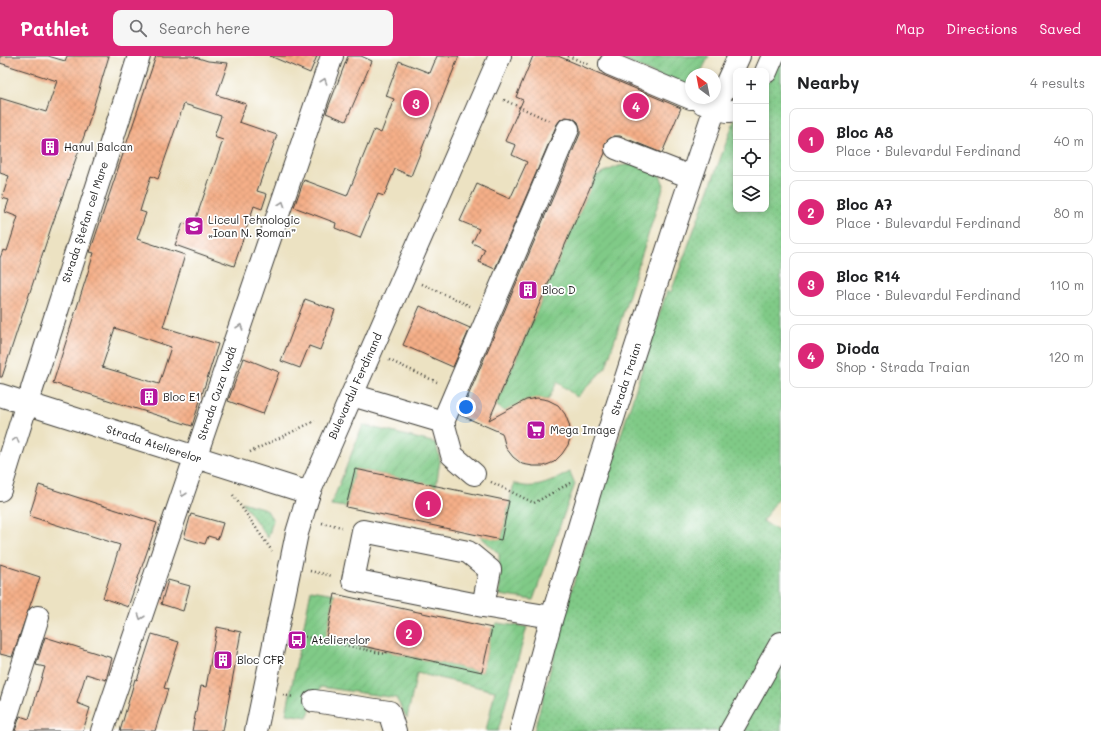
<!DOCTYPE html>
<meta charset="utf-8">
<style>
body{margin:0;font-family:Mali,sans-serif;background:#f6f6f6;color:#202124}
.controls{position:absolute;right:12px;top:12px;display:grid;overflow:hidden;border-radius:8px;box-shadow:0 2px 6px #0003}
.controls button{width:36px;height:36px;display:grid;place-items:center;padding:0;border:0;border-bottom:1px solid #e0e0e0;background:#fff;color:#202124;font:20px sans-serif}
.compass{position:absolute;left:685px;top:12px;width:36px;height:36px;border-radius:50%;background:#fff;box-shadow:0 2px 6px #0003;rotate:328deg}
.you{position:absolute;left:466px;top:351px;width:14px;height:14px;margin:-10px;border:3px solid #fff;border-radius:50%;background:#1a73e8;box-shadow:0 0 0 6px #1a73e833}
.badge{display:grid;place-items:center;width:26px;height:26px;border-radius:50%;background:#db2777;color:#fff;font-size:13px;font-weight:700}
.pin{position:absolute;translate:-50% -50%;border:2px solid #fff;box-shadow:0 1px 4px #0006}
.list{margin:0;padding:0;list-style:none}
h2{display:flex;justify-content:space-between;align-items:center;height:52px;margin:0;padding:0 16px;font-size:17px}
h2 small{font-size:13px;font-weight:400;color:#757577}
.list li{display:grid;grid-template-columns:26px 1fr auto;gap:12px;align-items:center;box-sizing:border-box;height:64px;margin:0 8px 8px;padding:0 8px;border:1px solid #e0e0e0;border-radius:8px}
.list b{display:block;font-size:15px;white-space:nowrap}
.list p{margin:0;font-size:13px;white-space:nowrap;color:#757577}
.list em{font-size:13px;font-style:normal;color:#757577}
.icon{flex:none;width:22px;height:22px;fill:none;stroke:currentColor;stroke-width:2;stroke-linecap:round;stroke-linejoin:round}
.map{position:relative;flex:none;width:781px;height:675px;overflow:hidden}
header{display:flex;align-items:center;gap:24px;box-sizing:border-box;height:56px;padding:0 20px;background:#db2777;color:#fff}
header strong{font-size:19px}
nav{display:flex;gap:22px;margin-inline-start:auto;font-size:14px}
.search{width:280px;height:36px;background:#f6f6f6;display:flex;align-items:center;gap:10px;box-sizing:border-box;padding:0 14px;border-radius:8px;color:#757577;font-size:15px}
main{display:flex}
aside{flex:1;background:#fff}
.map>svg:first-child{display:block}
.grass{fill:url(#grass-dots);stroke:#4e7352}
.garden{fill:url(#garden-furrows);stroke:#4e7352}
.building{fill:url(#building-cross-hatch);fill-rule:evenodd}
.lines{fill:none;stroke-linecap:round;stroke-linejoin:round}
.minor-casing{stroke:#3b3a35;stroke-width:24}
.major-casing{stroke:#3b3a35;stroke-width:24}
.path{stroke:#3b3a35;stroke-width:2.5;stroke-dasharray:1 3;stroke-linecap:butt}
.minor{stroke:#fff;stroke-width:22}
.major{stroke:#fff;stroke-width:22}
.oneway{stroke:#999}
.labels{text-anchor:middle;stroke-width:3.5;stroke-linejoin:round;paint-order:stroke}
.poi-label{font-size:11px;fill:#1c1c1c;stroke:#fff;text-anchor:start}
.street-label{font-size:11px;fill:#1c1c1c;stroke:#fff}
</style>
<header>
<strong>Pathlet</strong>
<div class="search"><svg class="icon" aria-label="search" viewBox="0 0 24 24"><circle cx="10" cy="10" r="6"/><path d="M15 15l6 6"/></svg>Search here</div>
<nav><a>Map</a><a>Directions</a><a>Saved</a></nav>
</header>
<main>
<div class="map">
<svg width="781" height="675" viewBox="0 0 781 675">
<defs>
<pattern id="grass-dots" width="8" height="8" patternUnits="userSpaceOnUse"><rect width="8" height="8" fill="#80ca87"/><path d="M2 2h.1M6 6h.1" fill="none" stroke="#6ead74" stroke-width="1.8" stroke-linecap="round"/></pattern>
<pattern id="garden-furrows" width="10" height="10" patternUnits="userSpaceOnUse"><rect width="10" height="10" fill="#80ca87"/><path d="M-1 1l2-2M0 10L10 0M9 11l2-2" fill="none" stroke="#6ead74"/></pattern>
<pattern id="building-cross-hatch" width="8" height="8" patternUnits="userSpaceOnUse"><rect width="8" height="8" fill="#f5af88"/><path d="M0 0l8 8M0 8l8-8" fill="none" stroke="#d19675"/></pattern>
</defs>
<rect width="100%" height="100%" fill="#fff"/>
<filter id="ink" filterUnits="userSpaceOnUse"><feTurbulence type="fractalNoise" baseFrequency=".025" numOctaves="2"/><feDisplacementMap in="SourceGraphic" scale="8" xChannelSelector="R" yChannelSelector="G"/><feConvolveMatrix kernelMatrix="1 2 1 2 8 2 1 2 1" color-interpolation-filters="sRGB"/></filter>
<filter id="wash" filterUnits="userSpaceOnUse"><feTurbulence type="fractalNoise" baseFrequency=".012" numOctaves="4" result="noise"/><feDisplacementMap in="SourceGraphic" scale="16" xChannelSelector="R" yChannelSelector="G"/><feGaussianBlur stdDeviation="0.9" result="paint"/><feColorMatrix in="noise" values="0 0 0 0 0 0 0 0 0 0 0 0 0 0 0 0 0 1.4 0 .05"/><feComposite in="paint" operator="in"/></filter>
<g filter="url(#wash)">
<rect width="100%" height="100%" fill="#ece2c2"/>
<path class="grass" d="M762 0H781V438L763 465 781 477V675H534L572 532 667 235 671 236 736 60V153H766V15H754Z
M242 446 266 453 273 464 268 482Z"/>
<path class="garden" d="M615 0H709L700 18H691V35Z
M642 107 659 117 664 129 606 311 577 341 557 326 548 344C530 341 520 345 508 358L496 349 595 120 619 110Z
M363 369 436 387 440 405 436 430 355 413 346 451 331 449Z
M570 416 575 428 533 544 500 539 499 498 479 479 501 483 514 427C533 436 553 425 570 416Z
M311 534 335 538 326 582 482 616 492 572 497 567 527 571 498 675H486L495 635 417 617 407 662 396 642 321 631 307 661 286 658Z"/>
<g id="blocks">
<path class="building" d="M0 0H48L65 5 67 0H109L88 69 51 172 2 321H0V202L3 194 7 195 18 161 5 156 9 144 2 142 9 120 0 117V42L46 56 57 25 0 7Z
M156 0H192L208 5 228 7 217 39 246 48 239 66 277 79 257 135 267 138 262 153 254 150 234 210 175 189 183 167 193 171 223 84 214 81 221 60 184 48 158 123 151 120 140 155 146 157 137 183 185 199 163 271 218 288 192 370 53 327 94 197 90 196ZM115 272 171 291 159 328 102 311Z
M270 0H317L310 17Z
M348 0H361L372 5 346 65 326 57Z
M437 0H459L411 120 395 113 384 140 378 138 360 182 335 172 336 167 294 151 304 124 347 140 374 74 381 77 394 43 386 40 399 5 430 17Z
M533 0H558L681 52 662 97 620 80H613L605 87V97L489 364 526 344 537 342 548 344 558 349 565 358 569 368 571 379 568 389 562 398 554 406 544 410H533L522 408 513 401 506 392 502 377 460 359 580 78V72L578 66 573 62 566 61 561 63 557 68 495 213 479 206 485 193 472 187 479 173 460 165 477 128 510 143 527 106 512 99 516 89 505 85 523 44 516 41Z
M305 243 335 254 320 294 309 290 300 312 281 305Z
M420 250 470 272 453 311 403 289Z
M244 302 279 316 263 358 228 345Z
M355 413 509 445 501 484 346 451Z
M39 429 157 467 128 551 103 542 120 489 29 460Z
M191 458 223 467 218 483 208 480 205 488 184 482Z
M0 508 40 521 12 601 0 598Z
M168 524 190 530 183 555 161 548Z
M335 538 492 572 482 616 326 582Z
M217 571 241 576 223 675H192L201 630 206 631Z
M152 578 179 586 164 632 168 633 155 675H120L135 623 137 624Z
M45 581 112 602 106 624 86 618 77 647 90 652 83 675H15L20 660 29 663 45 611 36 609Z"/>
</g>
</g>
<g filter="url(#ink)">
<use href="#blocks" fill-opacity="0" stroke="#3b3a35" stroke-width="1"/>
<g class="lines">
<defs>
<path id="minor" d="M610 8 691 42
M766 16 773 0
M703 47C712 50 727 58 736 54
M616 92 691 121
M32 333 139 0
M0 339 309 437
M352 339 443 366 568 73
M443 366 452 399 474 418
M0 434 27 347
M483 550 490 514 468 496 363 475 353 524 483 550 552 561
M314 645 389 656 395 675
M2 675 38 561
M102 675 332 0
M521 675 552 561 596 415 676 167 715 52 739 0
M731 675 781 587"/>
<path id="major" d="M256 675 297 477 309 437 500 0"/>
</defs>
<use href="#minor" class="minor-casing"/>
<use href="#major" class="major-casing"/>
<path class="path" d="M568 0 590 9
M504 44 550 65
M422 228 470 250
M389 304 437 326
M250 396 315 365
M491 426 534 447 570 427
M233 439 272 495
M322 467 342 471
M310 515 333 520
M297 579 386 598 387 595
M283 639 294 641"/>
<use href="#minor" class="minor"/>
<use href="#major" class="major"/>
</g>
<defs><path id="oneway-chevron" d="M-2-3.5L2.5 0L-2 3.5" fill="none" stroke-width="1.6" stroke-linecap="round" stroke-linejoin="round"/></defs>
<g class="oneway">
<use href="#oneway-chevron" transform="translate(324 25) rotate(-71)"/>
<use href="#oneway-chevron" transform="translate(282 148) rotate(-71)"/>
<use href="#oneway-chevron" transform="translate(240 271) rotate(-71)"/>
<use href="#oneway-chevron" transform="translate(16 384) rotate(-73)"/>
<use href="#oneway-chevron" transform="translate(183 438) rotate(109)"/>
<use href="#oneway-chevron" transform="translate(141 561) rotate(109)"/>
</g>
</g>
<defs>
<symbol id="building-square" viewBox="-11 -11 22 22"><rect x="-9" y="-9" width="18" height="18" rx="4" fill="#b5179e" stroke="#fff"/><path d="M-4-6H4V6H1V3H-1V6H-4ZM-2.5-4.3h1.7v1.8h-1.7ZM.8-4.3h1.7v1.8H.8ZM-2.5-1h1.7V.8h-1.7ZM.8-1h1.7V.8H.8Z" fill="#fff"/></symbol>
<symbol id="school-square" viewBox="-11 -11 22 22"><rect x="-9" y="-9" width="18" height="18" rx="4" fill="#b5179e" stroke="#fff"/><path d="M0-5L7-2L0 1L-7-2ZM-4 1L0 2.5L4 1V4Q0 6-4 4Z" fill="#fff"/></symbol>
<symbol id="supermarket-square" viewBox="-11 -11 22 22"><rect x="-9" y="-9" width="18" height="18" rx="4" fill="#b5179e" stroke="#fff"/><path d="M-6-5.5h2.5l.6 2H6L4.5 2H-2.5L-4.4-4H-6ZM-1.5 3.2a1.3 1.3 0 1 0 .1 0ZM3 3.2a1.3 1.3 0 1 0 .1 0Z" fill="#fff"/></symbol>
<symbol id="bus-square" viewBox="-11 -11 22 22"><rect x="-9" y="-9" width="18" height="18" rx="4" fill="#b5179e" stroke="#fff"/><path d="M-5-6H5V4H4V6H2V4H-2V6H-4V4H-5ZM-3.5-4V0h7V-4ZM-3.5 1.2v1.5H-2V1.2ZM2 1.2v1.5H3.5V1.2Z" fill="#fff"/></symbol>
</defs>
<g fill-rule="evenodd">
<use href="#building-square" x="39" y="80" width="22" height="22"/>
<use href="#school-square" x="183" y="159" width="22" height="22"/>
<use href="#building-square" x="517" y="223" width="22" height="22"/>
<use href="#building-square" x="138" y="330" width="22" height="22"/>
<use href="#supermarket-square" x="525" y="363" width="22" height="22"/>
<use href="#bus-square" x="286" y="573" width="22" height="22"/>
<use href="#building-square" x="212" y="593" width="22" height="22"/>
</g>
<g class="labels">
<g class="poi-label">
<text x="64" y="95">Hanul Balcan</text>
<text x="208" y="168">Liceul Tehnologic<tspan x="208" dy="13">„Ioan N. Roman”</tspan></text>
<text x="542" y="238">Bloc D</text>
<text x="163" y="345">Bloc E1</text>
<text x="550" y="378">Mega Image</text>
<text x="311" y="588">Atelierelor</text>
<text x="237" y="608">Bloc CFR</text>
</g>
<g class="street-label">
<text transform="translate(85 166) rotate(-72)" y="4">Strada Ștefan cel Mare</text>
<text transform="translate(626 323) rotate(-72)" y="4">Strada Traian</text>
<text transform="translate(355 330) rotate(-66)" y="4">Bulevardul Ferdinand</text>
<text transform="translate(217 337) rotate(-71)" y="4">Strada Cuza Vodă</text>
<text transform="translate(154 388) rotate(18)" y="4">Strada Atelierelor</text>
</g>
</g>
</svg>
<div class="controls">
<button>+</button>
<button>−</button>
<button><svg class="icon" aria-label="locate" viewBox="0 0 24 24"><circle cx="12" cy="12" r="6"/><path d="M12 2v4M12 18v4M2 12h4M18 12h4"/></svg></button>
<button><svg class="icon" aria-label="layers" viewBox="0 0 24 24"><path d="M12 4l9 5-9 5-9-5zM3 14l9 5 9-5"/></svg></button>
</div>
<svg class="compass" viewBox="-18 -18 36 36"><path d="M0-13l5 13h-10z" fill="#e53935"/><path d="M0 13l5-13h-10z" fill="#757577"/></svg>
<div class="you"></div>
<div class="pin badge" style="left:428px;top:448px">1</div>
<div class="pin badge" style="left:409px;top:577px">2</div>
<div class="pin badge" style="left:416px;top:47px">3</div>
<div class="pin badge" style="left:636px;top:50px">4</div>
</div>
<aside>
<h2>Nearby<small>4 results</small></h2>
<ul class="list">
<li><span class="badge">1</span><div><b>Bloc A8</b><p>Place · Bulevardul Ferdinand</p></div><em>40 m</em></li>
<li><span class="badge">2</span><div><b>Bloc A7</b><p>Place · Bulevardul Ferdinand</p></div><em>80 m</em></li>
<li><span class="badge">3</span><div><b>Bloc R14</b><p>Place · Bulevardul Ferdinand</p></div><em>110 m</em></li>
<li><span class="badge">4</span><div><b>Dioda</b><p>Shop · Strada Traian</p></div><em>120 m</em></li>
</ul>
</aside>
</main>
